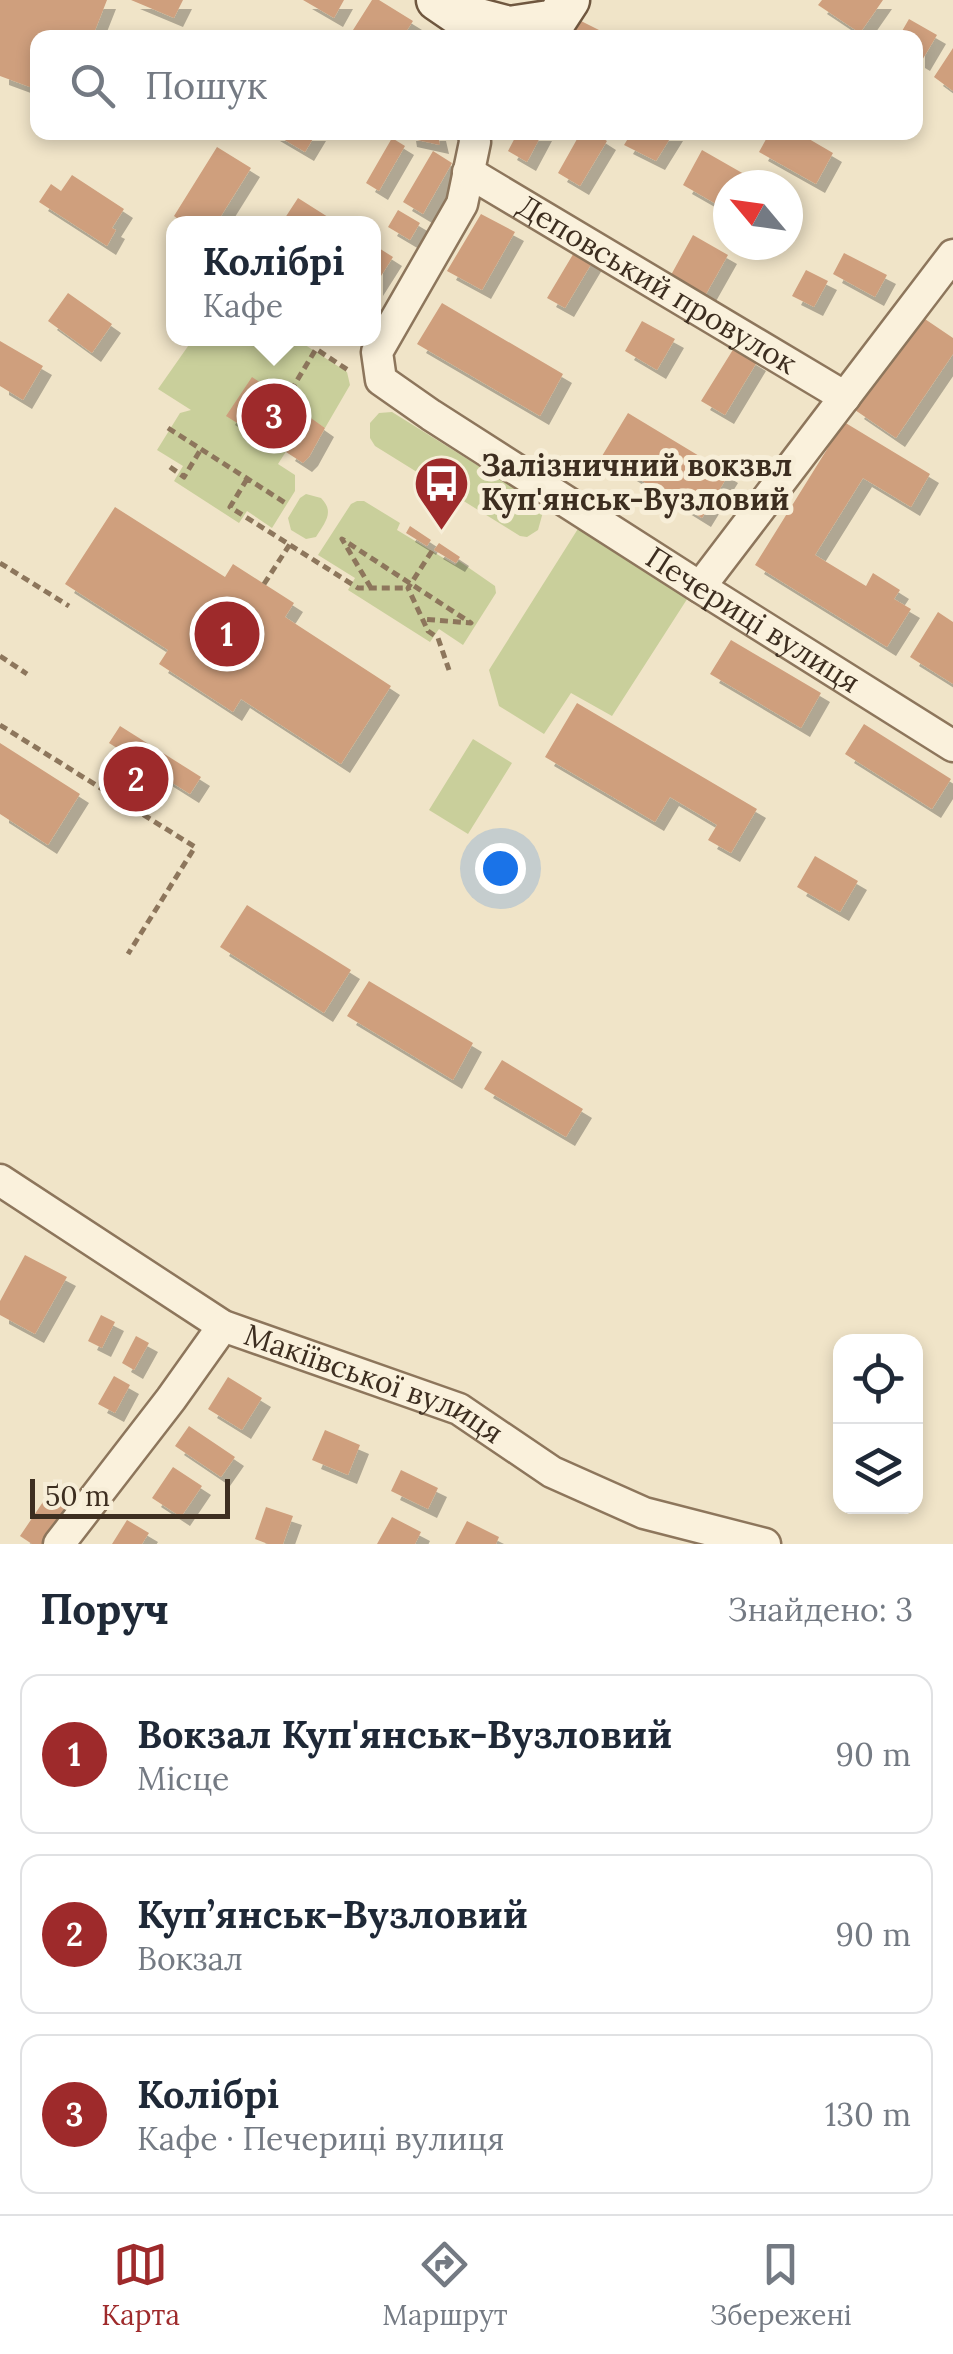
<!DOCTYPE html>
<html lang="uk">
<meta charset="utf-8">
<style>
body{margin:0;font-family:Lora,serif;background:#f2f2f3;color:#1f2937}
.controls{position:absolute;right:30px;bottom:30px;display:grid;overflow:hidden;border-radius:20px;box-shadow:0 5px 15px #0003}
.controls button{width:90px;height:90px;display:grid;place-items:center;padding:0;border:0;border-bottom:2px solid #e0e1e3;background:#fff;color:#1f2937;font:50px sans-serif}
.compass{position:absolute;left:713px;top:170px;width:90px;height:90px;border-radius:50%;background:#fff;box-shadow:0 5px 15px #0003;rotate:299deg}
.scale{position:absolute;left:30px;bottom:25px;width:200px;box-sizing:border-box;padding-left:10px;border:5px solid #3d2e20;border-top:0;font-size:28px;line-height:35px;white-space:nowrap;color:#3d2e20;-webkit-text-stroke:8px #f7eed8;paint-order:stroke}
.you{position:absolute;left:500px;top:868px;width:35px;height:35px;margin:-25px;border:8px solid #fff;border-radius:50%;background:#1a73e8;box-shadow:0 0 0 15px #1a73e833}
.badge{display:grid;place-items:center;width:65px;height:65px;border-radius:50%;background:#9e2a2b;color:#fff;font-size:32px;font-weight:700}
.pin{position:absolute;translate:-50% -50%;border:5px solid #fff;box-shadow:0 2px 10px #0006}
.popup{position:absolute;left:166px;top:216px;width:215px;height:130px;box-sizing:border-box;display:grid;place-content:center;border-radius:20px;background:#fff;filter:drop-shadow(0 2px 8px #0005);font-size:32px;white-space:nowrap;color:#747a83}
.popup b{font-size:38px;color:#1f2937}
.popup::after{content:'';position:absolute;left:50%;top:100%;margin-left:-20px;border:20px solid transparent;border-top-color:#fff}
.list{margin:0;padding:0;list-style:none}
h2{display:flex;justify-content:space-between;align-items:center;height:130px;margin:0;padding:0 40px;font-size:42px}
h2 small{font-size:32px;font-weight:400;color:#747a83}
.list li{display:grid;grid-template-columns:65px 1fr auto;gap:30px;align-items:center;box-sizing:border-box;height:160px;margin:0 20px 20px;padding:0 20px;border:2px solid #e0e1e3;border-radius:20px}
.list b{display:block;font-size:38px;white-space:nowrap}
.list p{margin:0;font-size:32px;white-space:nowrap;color:#747a83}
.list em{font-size:32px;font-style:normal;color:#747a83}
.icon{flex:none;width:55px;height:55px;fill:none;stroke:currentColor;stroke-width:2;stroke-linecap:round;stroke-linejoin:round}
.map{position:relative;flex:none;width:953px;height:1544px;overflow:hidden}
.search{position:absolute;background:#fff;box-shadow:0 5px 15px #0003;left:30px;right:30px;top:30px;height:110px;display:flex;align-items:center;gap:25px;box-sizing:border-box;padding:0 35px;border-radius:20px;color:#747a83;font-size:38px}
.sheet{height:670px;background:#fff}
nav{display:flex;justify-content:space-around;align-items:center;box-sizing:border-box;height:140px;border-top:2px solid #e0e1e3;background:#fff;font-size:28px;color:#747a83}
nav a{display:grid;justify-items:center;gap:5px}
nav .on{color:#9e2a2b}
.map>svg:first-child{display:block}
.green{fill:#c9cf9b}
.building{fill:#cf9f7d;filter:url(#shadow)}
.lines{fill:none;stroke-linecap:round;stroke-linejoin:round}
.street-casing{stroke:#8d765c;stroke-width:35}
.secondary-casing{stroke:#6f573f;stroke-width:45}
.path{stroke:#8d765c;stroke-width:5;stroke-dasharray:8 5;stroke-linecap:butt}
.street{stroke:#faf1dc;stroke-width:30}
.secondary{stroke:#faf1dc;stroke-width:40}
.labels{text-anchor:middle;stroke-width:10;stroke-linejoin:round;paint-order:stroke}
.street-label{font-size:30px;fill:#3d2e20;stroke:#f7eed8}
.poi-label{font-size:30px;font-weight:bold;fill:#3d2e20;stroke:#f7eed8;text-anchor:start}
</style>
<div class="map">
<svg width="953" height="1544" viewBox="0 0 953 1544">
<defs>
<filter id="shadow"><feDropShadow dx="9" dy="9" stdDeviation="0" flood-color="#0004"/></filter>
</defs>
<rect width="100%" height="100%" fill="#f0e4c8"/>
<path class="green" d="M193 339H296L347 372 350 385 325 428 308 417 278 464 295 475V491L272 528 247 511 239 523 174 481 183 466 157 450 180 413 191 410 158 389Z
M392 412 535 501 543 512 538 530 527 537 520 536 375 446 370 438V423L379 413Z
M306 494 321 498C335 512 325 522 316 537L306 539 291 530 288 518 300 498Z
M357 501H364L400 523 397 530 455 565 459 561 495 586 496 593 463 645 439 629 430 642 348 590 355 578 318 555 351 504Z
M581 524 691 593 612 716 571 693 544 734 499 706 489 670Z
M473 739 512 763 468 834 429 810Z"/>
<path class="building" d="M0 0H107L92 38H38V90L0 76Z
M131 0H183L174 18Z
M303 0H344L334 18Z
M372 0H379L413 21 402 38H364L353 30Z
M822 0H883L860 33 818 5Z
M909 19 937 35 921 62 916 59V38H898Z
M579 20 605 33 603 38H570Z
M953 48V91L934 77Z
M271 132H317L305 152Z
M407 132H437L440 145 408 138Z
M518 132H543L527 162 508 151Z
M581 132H593L607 141 580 186 558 173Z
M632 132H674L656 161 624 145Z
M770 132H797L833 153 816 184 759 152Z
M392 138 405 146 379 191 366 183Z
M217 147 251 168 216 224H185L174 216Z
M702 150 744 174 738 185H728V203L725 209 683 185Z
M433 151 452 163 423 214 403 202Z
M72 175 124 209 112 228 116 230 107 246 39 202 51 184 61 191Z
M298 198 339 224H281Z
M398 210 420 223 410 240 388 227Z
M481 214 515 232 482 290 447 271Z
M693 235 728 255 706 294 671 275Z
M374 245 393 257 374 287Z
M575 251 593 261 565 308 547 298Z
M844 253 887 275 875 297 833 274Z
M806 270 828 281 814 307 792 296Z
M68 293 112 324 92 353 48 321Z
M442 303 563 374 540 416 417 344Z
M919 315 953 338V354L896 438 855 410Z
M642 321 675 339 657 370 625 351Z
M0 341 43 366 23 400 0 386Z
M734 348 757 362 725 415 701 401Z
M252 377 267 387 242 426 226 416Z
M267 397 297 416 280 444 250 425Z
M628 413 729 474 702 518 602 456Z
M308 416 325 428 309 457 303 463 286 452Z
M844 422 930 474 911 507 863 478 815 555 866 586 873 573 900 590 894 599 911 609 887 647 755 565Z
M115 507 225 577 233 564 294 603 285 617 391 686 341 764 241 699 233 712 159 664 168 650 65 584Z
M410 526 431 540 427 546 406 533Z
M439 543 460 557 456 563 434 550Z
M938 612 953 622V684L910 657Z
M731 640 821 693 801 728 710 674Z
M577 703 757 809 731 853 708 840 717 825 670 797 655 822 545 757Z
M864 724 951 779 932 809 845 754Z
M120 726 201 777 190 794 109 743Z
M0 743 80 794 48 845 0 814Z
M815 856 858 881 840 912 797 887Z
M247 905 351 970 324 1013 220 947Z
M369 981 473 1043 453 1080 347 1016Z
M502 1060 583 1109 566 1137 484 1089Z
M25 1255 67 1277 35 1334 0 1315V1301Z
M101 1315 115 1322 102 1348 88 1341Z
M136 1336 149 1343 134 1370 122 1363Z
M114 1376 130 1385 115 1413 98 1404Z
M228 1377 262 1398 242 1430 208 1409Z
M189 1426 235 1457 221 1477 175 1446Z
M325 1430 360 1445 348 1475 312 1460Z
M173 1467 202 1486 181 1517 152 1498Z
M401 1470 438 1488 428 1509 391 1491Z
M47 1496 72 1512 50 1544H32L20 1536Z
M266 1507 293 1516 283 1544H268L255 1539Z
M392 1517 421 1532 415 1544H377Z
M127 1520 149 1533 142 1544H112Z
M467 1521 499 1537 496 1544H455Z"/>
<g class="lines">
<defs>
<g id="street">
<path id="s1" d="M474 132 475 142 462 204 377 352 381 380 431 415 695 584 953 746"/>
<path id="s2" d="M468 172 845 397"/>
<path d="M700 587 953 255"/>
<path id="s3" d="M0 1180 223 1326 459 1409 552 1472 644 1513 765 1544"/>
<path d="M59 1544 171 1399 223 1326"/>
</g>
<path id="secondary" d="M437 0 456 13 509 27 556 20 569 0"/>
</defs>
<use href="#street" class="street-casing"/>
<use href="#secondary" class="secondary-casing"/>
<path class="path" d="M284 402 316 349 351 372
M168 428 287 504
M170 467 184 477 201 449
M247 479 230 507 358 588H408
M432 551 408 588 428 631 438 638 449 670
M0 563 69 606
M264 584 290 544
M371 588 342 539 471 623 422 619
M0 656 27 674
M0 725 195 847 128 954"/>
<use href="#street" class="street"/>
<use href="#secondary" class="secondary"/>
</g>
<defs>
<symbol id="bus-pin" viewBox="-11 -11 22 30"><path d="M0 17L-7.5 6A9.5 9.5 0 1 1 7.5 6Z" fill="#9e2a2b" stroke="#f7eed8"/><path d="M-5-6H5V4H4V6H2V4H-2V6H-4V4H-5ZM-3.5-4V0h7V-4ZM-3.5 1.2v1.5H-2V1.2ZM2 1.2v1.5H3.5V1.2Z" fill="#fff"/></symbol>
</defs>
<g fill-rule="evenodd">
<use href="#bus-pin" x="410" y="452" width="63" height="86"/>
</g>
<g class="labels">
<g class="street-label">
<text dy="10" stroke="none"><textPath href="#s2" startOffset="220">Деповський провулок</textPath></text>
<text dy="10" stroke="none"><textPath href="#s1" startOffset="715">Печериці вулиця</textPath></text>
<text dy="10" stroke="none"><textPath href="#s3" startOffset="428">Макіївської вулиця</textPath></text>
</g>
<g class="poi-label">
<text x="481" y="476">Залізничний вокзвл<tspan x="481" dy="34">Куп'янськ-Вузловий</tspan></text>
</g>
</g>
</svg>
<div class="controls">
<button><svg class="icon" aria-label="locate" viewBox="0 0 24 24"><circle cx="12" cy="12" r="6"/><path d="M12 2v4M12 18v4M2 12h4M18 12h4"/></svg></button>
<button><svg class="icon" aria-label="layers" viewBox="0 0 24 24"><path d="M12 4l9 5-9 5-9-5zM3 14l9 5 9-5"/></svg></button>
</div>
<svg class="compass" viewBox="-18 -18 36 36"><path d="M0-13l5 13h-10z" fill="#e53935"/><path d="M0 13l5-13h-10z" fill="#747a83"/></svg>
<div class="scale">50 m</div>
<div class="you"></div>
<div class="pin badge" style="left:227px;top:634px">1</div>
<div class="pin badge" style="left:136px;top:779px">2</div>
<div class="pin badge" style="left:274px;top:416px">3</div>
<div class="popup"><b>Колібрі</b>Кафе</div>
<div class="search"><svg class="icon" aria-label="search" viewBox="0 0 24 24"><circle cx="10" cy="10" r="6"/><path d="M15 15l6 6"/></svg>Пошук</div>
</div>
<section class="sheet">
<h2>Поруч<small>Знайдено: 3</small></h2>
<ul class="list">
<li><span class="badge">1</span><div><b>Вокзал Куп'янськ-Вузловий</b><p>Місце</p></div><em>90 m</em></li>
<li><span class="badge">2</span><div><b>Куп’янськ-Вузловий</b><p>Вокзал</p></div><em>90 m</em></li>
<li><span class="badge">3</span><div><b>Колібрі</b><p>Кафе · Печериці вулиця</p></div><em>130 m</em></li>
</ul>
</section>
<nav>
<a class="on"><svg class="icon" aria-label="map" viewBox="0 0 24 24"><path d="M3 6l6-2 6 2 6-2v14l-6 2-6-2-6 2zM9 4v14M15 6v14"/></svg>Карта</a>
<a><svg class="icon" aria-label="directions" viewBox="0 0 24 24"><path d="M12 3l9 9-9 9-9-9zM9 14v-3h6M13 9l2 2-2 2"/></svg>Маршрут</a>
<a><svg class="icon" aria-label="saved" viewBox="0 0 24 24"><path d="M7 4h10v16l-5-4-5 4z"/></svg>Збережені</a>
</nav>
